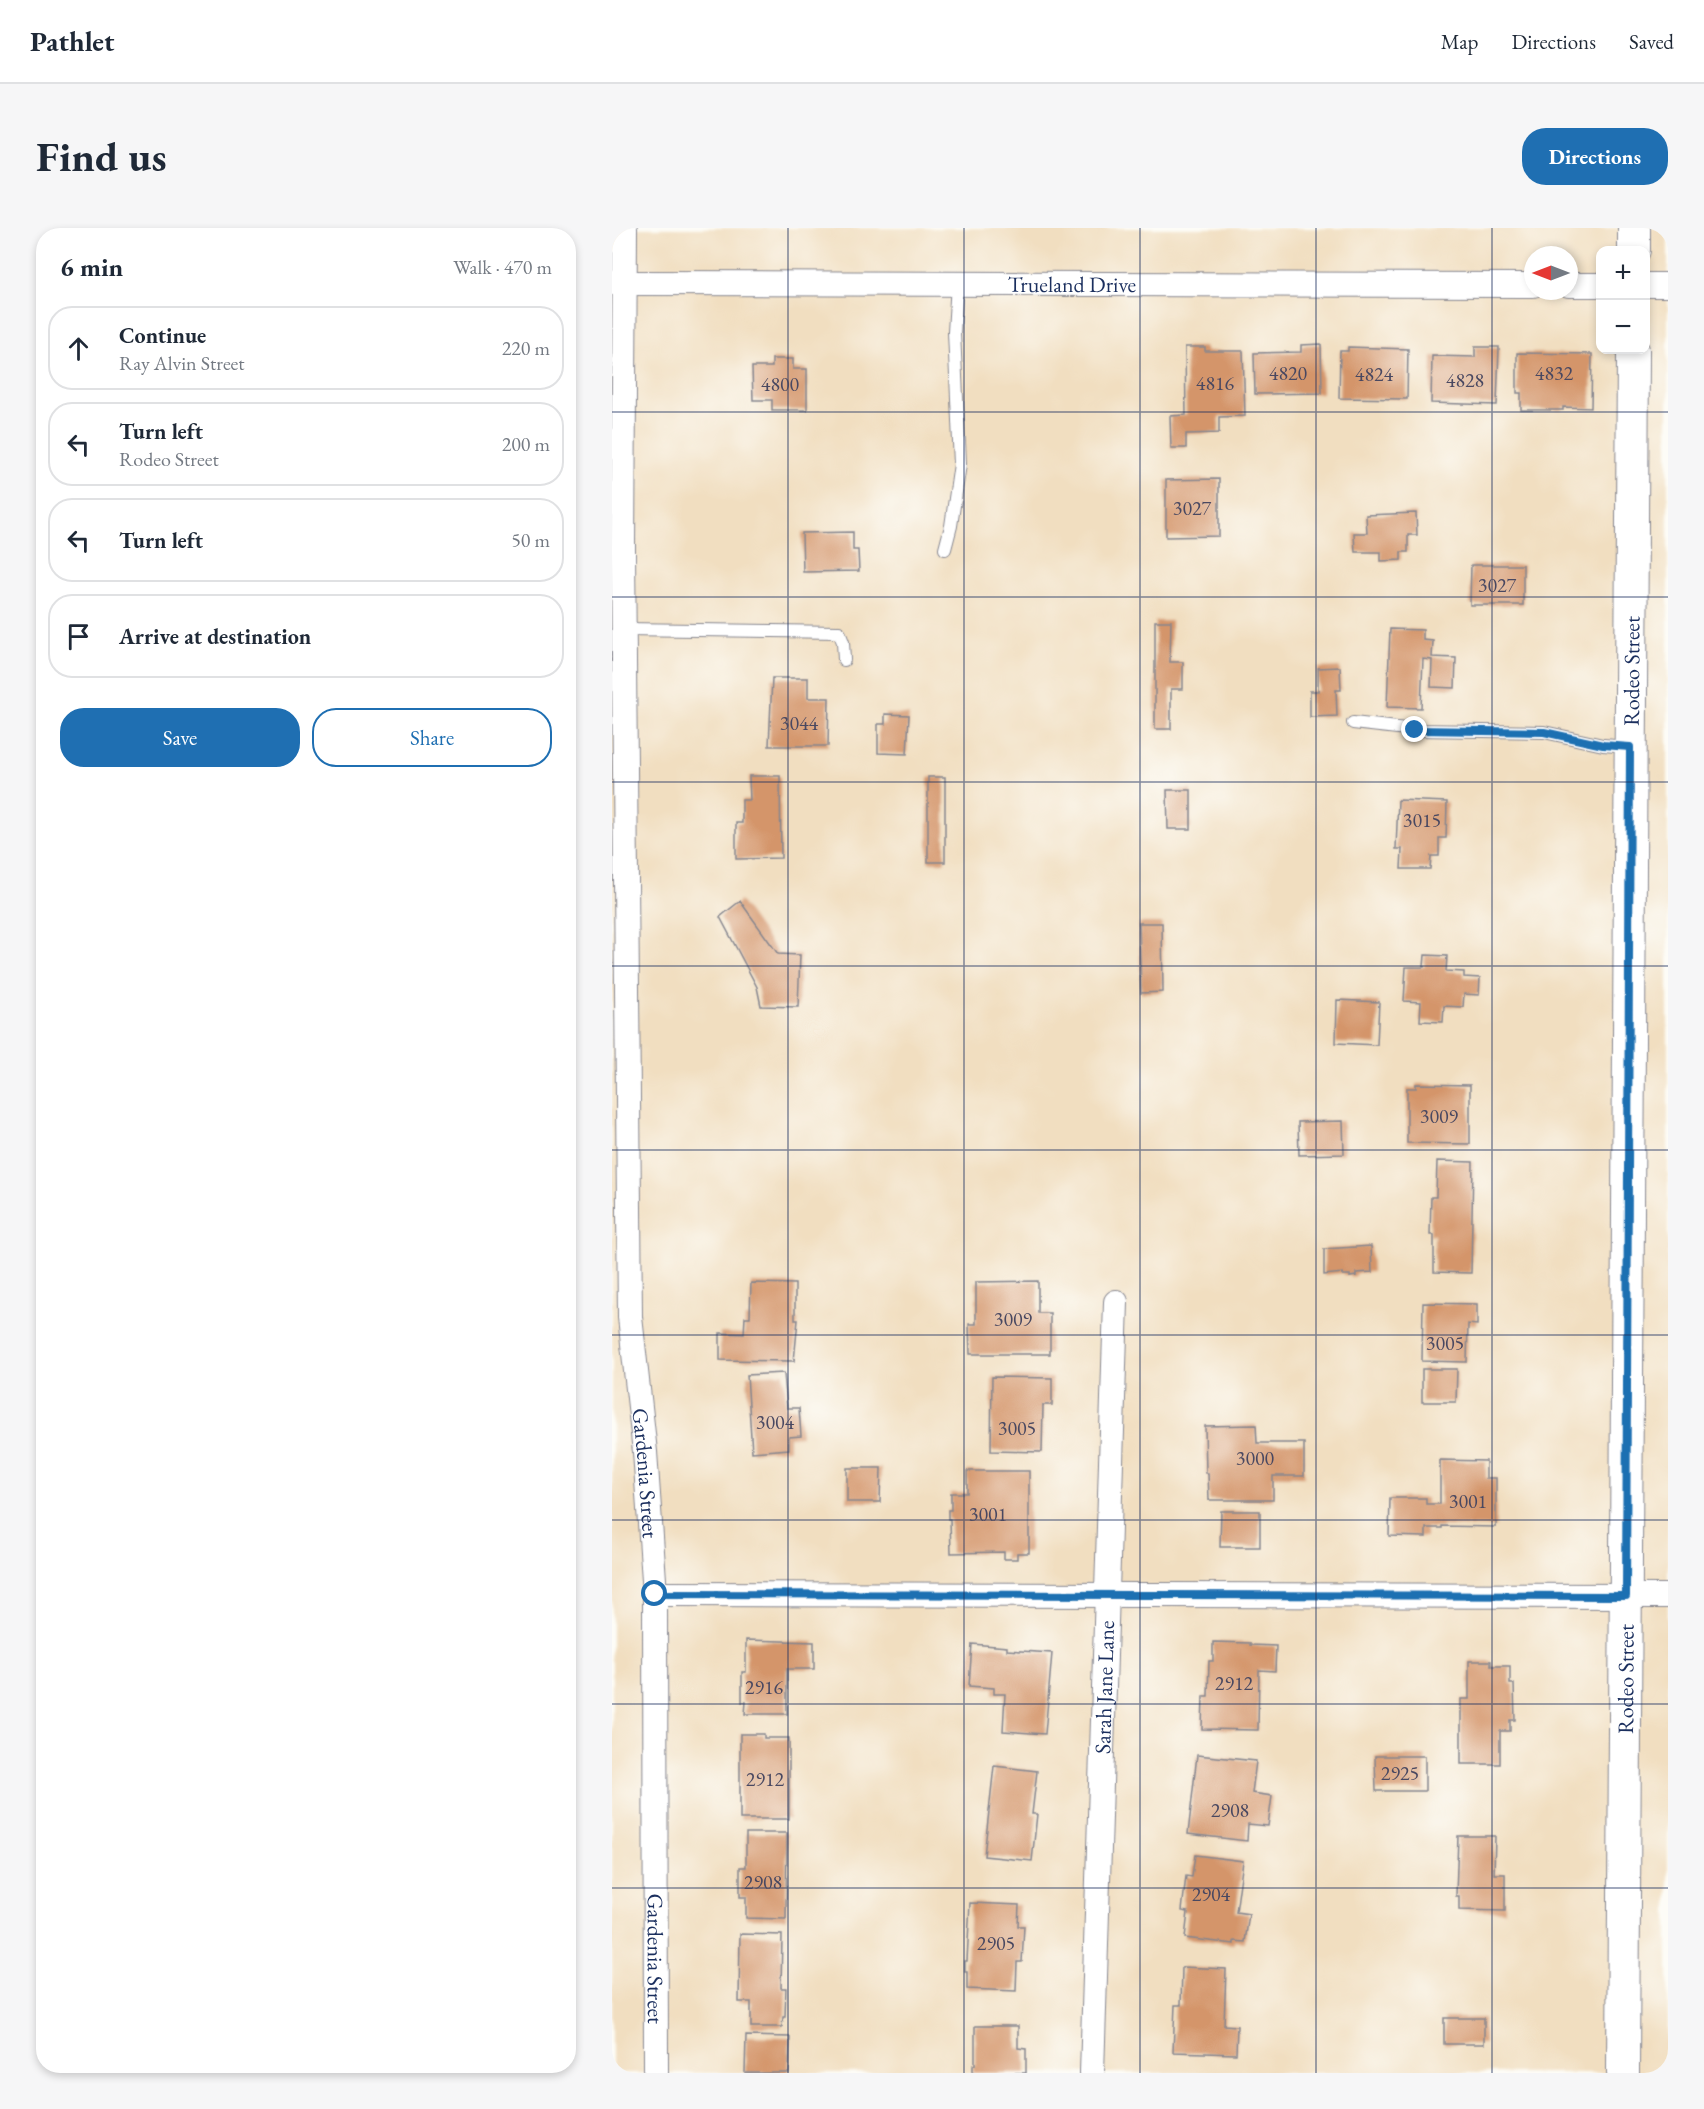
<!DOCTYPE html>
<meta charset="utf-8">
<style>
body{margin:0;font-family:"EB Garamond",serif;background:#f6f6f7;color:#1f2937}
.controls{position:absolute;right:18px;top:18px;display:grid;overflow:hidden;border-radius:12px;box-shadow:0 3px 9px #0003}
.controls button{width:54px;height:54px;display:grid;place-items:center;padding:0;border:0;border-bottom:2px solid #e0e1e3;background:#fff;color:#1f2937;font:30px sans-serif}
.compass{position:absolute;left:912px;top:18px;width:54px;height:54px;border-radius:50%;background:#fff;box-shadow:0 3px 9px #0003;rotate:270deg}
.stop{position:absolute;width:18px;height:18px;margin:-14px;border:4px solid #1f6fb2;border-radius:50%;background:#fff}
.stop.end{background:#1f6fb2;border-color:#fff;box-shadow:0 2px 6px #0008}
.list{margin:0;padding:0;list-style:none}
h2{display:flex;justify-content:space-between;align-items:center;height:78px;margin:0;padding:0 24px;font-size:26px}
h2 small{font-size:20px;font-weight:400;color:#747a83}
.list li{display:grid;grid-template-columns:39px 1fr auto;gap:18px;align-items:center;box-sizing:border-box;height:84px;margin:0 12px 12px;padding:0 12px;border:2px solid #e0e1e3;border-radius:24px}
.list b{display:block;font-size:22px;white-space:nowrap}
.list p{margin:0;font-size:20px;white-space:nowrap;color:#747a83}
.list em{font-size:20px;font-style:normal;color:#747a83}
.actions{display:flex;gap:12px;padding:18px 24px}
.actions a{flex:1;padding:14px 0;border:2px solid #1f6fb2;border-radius:24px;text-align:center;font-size:21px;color:#1f6fb2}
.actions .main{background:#1f6fb2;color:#fff}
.icon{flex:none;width:33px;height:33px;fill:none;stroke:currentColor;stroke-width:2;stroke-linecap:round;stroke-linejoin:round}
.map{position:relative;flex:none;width:1056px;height:1845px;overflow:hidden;border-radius:24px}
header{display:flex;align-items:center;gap:36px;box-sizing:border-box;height:84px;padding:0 30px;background:#fff;border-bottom:2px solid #e0e1e3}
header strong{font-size:28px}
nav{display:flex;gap:33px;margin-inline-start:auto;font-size:21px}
.intro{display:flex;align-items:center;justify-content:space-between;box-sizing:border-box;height:144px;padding:0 36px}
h1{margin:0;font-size:42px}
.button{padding:15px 27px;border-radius:24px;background:#1f6fb2;color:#fff;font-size:21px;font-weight:700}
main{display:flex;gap:36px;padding:0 36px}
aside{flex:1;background:#fff;border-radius:24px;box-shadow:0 3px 9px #0003}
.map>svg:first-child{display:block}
.building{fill:#d4956a}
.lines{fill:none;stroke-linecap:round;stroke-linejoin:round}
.service-casing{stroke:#86868f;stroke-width:14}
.minor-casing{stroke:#86868f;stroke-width:26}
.tertiary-casing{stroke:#86868f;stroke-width:34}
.service{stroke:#fff;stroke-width:12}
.minor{stroke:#fff;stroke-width:24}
.tertiary{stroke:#fff;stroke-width:32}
.route{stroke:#1f6fb2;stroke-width:8}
.grid{fill:none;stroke:#1b2f5e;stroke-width:1.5;stroke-opacity:0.55}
.labels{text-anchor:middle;stroke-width:5;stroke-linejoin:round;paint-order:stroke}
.number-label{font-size:20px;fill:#494861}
.street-label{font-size:22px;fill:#1b2f5e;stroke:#fdfcf7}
</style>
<header>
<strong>Pathlet</strong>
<nav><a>Map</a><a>Directions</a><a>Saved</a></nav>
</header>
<div class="intro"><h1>Find us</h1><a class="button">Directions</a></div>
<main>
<aside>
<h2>6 min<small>Walk · 470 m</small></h2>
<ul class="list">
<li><svg class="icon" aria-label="ahead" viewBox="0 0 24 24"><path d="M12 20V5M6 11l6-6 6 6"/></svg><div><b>Continue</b><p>Ray Alvin Street</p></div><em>220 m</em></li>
<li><svg class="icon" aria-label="left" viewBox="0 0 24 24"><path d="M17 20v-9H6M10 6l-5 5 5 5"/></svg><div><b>Turn left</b><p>Rodeo Street</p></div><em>200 m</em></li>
<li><svg class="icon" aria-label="left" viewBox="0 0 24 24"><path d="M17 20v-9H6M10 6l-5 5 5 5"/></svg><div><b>Turn left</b></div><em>50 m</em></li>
<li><svg class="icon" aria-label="arrive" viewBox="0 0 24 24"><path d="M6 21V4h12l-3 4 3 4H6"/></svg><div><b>Arrive at destination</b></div></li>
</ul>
<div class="actions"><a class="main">Save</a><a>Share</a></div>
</aside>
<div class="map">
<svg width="1056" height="1845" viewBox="0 0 1056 1845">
<rect width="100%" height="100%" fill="#fdfcf7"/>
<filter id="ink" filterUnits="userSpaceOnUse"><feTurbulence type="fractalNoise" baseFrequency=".0167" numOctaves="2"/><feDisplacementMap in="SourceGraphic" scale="12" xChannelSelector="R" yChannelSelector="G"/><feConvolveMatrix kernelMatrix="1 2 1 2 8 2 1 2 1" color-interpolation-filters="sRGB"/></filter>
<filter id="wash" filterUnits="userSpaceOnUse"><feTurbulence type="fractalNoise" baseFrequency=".008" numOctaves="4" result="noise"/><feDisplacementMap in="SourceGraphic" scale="24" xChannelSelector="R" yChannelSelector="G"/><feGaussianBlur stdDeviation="1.35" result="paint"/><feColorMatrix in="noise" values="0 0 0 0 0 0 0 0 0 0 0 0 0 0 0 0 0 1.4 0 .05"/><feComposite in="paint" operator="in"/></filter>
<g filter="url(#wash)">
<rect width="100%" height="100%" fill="#f1dec0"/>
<g id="blocks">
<path class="building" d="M709 116 710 165 643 166 642 125 689 124V117Z
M573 119H593V123H631L633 188 607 189V205L574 206V220H559L558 188 574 187Z
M736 119 796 121 795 171 727 170 728 123H736Z
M863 119H887L885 177 819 175 820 128 863 129Z
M905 125 980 126 979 180 951 179V182H909V165H905Z
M160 131H181V141H195V182H160V172H141L140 139H160Z
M607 251V308L554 309V252Z
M804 285 805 307H796V324H789V332L769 333V324H743L742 305H755L754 287Z
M241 304V322H246L247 343 191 344 190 305Z
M859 337H911V377H858Z
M543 393H559L558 434H571V461H559V501H543Z
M778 401 811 402V412L821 413 820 429 844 430 843 460 819 459 820 432 811 431 809 480 775 479Z
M728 439 729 462H724L725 488 698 489V463H706V440Z
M160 450H196V470H217L216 518H157Z
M273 486 297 487 295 526 266 525V496H273Z
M137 548H168L169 630 124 631V595H130V572H138Z
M316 549H333V634H316Z
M555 562H579V601H556Z
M786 572 835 574 834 610H827V628H819L818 641H789L790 621H784Z
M128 673 166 726 188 727 186 779 149 778 145 759 108 689Z
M527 695H550L551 764 529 765Z
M813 727 835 728 834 743 852 744V749L868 750 867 767 852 766 851 779 832 778 831 794 808 793 809 774 792 773 794 739H812Z
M725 772 767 774 765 817 724 815Z
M804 856 858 857V916L795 915V860H804Z
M731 893 732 926 687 927 686 894Z
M825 933 861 934 859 1045 822 1044V1007H818L819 969H824Z
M759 1018 760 1044 744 1045V1048L738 1049V1047H731V1045L712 1047V1021Z
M426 1053V1085H438V1126H358L357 1096H364V1054Z
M139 1055 183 1056V1092H186L182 1133 108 1132V1105L132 1106 133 1089H138Z
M811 1075 865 1076V1097L856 1096 855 1134 810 1133Z
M810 1141H845L844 1174H810Z
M172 1145 175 1180H187L189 1208 177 1209V1221L140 1224 135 1147Z
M380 1149 440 1150V1177H431L430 1224 379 1223Z
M644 1197 645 1215H692V1248H661V1272H597L596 1245H594L593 1198Z
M828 1232 874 1233V1250H884V1299L830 1298V1300H814V1309L777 1308 778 1270H814V1276H828Z
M235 1240H269L268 1274H235Z
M355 1243H417V1325H405V1331H392V1324L339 1325 338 1291H336V1282H339V1265H355Z
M609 1283H648V1319H608Z
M134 1412 202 1414V1441H175V1486H133L134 1474H130V1444H134Z
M601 1414 638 1415V1417L664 1418 663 1443 647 1442 646 1502 590 1501 591 1468H596L597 1433H601Z
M360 1416 395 1419V1422L440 1425 433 1506 391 1503 393 1466H382V1460L357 1458Z
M857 1433H879V1438H898V1456H902L903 1492H898V1503H888V1536H849V1471H857Z
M128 1506H152V1510H177V1591H128Z
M585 1527 644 1533 640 1565 660 1568 656 1598 636 1596 635 1613 576 1606Z
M763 1528H813V1563H764Z
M382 1538 425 1543 420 1586H425L420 1633 372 1628Z
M134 1605H175L174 1691 134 1690V1669H128V1639H134Z
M846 1608H883L882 1646H893V1683L847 1682V1668H844Z
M583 1627 631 1633 624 1684 637 1686 633 1714 622 1713V1716L573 1710 576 1684 570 1683 574 1648 580 1649Z
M358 1675 407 1677 406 1698H412L410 1734H405L404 1763 355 1761V1744H353V1733H355Z
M128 1706 170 1707 169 1760H174L173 1789H171L170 1799H139V1774H127Z
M570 1739 614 1741 612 1797 625 1798 624 1826 561 1824 563 1777H569Z
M832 1790H872V1816H832Z
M363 1798H406V1820L414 1821V1845H361V1837H363Z
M134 1808 178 1809 177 1845H133Z"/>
</g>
</g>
<g filter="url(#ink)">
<use href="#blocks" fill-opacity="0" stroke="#86868f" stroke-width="1.5"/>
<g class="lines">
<defs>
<path id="service" d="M333 321 339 298 348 236 342 104 345 55
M11 401 227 404 231 414 232 432
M741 495 803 502 932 504 991 517 1017 519"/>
<g id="minor">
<path id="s1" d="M13 0 11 322 18 1089 33 1224 43 1366 44 1845"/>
<path id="s2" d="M0 55 921 57"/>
<path d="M957 57H988"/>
<path d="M1034 57H1056"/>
<path d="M43 1366 1056 1368"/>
<path id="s3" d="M480 1845 504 1074"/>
</g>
<g id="tertiary">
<path d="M1022 22V0"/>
<path id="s4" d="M1011 1845 1021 122"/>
</g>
</defs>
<use href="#service" class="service-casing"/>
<use href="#minor" class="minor-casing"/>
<use href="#tertiary" class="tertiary-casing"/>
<use href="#service" class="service"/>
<use href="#minor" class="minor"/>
<use href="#tertiary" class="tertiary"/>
</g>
</g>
<g class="lines" filter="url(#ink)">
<path class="route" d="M43 1366 1014 1368 1018 519 991 517 932 504 803 502"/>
</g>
<path class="grid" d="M176 0V1845M352 0V1845M528 0V1845M704 0V1845M880 0V1845M0 184H1056M0 369H1056M0 554H1056M0 738H1056M0 922H1056M0 1107H1056M0 1292H1056M0 1476H1056M0 1660H1056"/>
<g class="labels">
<g class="number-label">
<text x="676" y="152">4820</text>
<text x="942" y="152">4832</text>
<text x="762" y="153">4824</text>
<text x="853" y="159">4828</text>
<text x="603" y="162">4816</text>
<text x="168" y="163">4800</text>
<text x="580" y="287">3027</text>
<text x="885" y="364">3027</text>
<text x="187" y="502">3044</text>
<text x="810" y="599">3015</text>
<text x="827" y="895">3009</text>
<text x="401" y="1098">3009</text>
<text x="833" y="1122">3005</text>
<text x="163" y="1201">3004</text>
<text x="405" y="1207">3005</text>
<text x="643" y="1237">3000</text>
<text x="856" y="1280">3001</text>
<text x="376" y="1293">3001</text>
<text x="622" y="1462">2912</text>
<text x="152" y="1466">2916</text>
<text x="788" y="1552">2925</text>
<text x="153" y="1558">2912</text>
<text x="618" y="1589">2908</text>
<text x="151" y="1661">2908</text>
<text x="599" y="1673">2904</text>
<text x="384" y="1722">2905</text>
</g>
<g class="street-label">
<text dy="8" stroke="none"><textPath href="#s2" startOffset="460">Trueland Drive</textPath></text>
<text dy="8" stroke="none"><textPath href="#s4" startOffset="1402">Rodeo Street</textPath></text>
<text dy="8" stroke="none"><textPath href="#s1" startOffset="1246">Gardenia Street</textPath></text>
<text dy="8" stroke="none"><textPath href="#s4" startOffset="394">Rodeo Street</textPath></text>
<text dy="8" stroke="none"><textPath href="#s3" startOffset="386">Sarah Jane Lane</textPath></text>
<text dy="8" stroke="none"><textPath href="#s1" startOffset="1732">Gardenia Street</textPath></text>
</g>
</g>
</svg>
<div class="controls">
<button>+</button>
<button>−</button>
</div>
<svg class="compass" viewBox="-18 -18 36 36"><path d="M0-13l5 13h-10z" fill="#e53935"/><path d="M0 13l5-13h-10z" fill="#747a83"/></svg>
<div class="stop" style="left:43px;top:1366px"></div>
<div class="stop end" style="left:803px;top:502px"></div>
</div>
</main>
